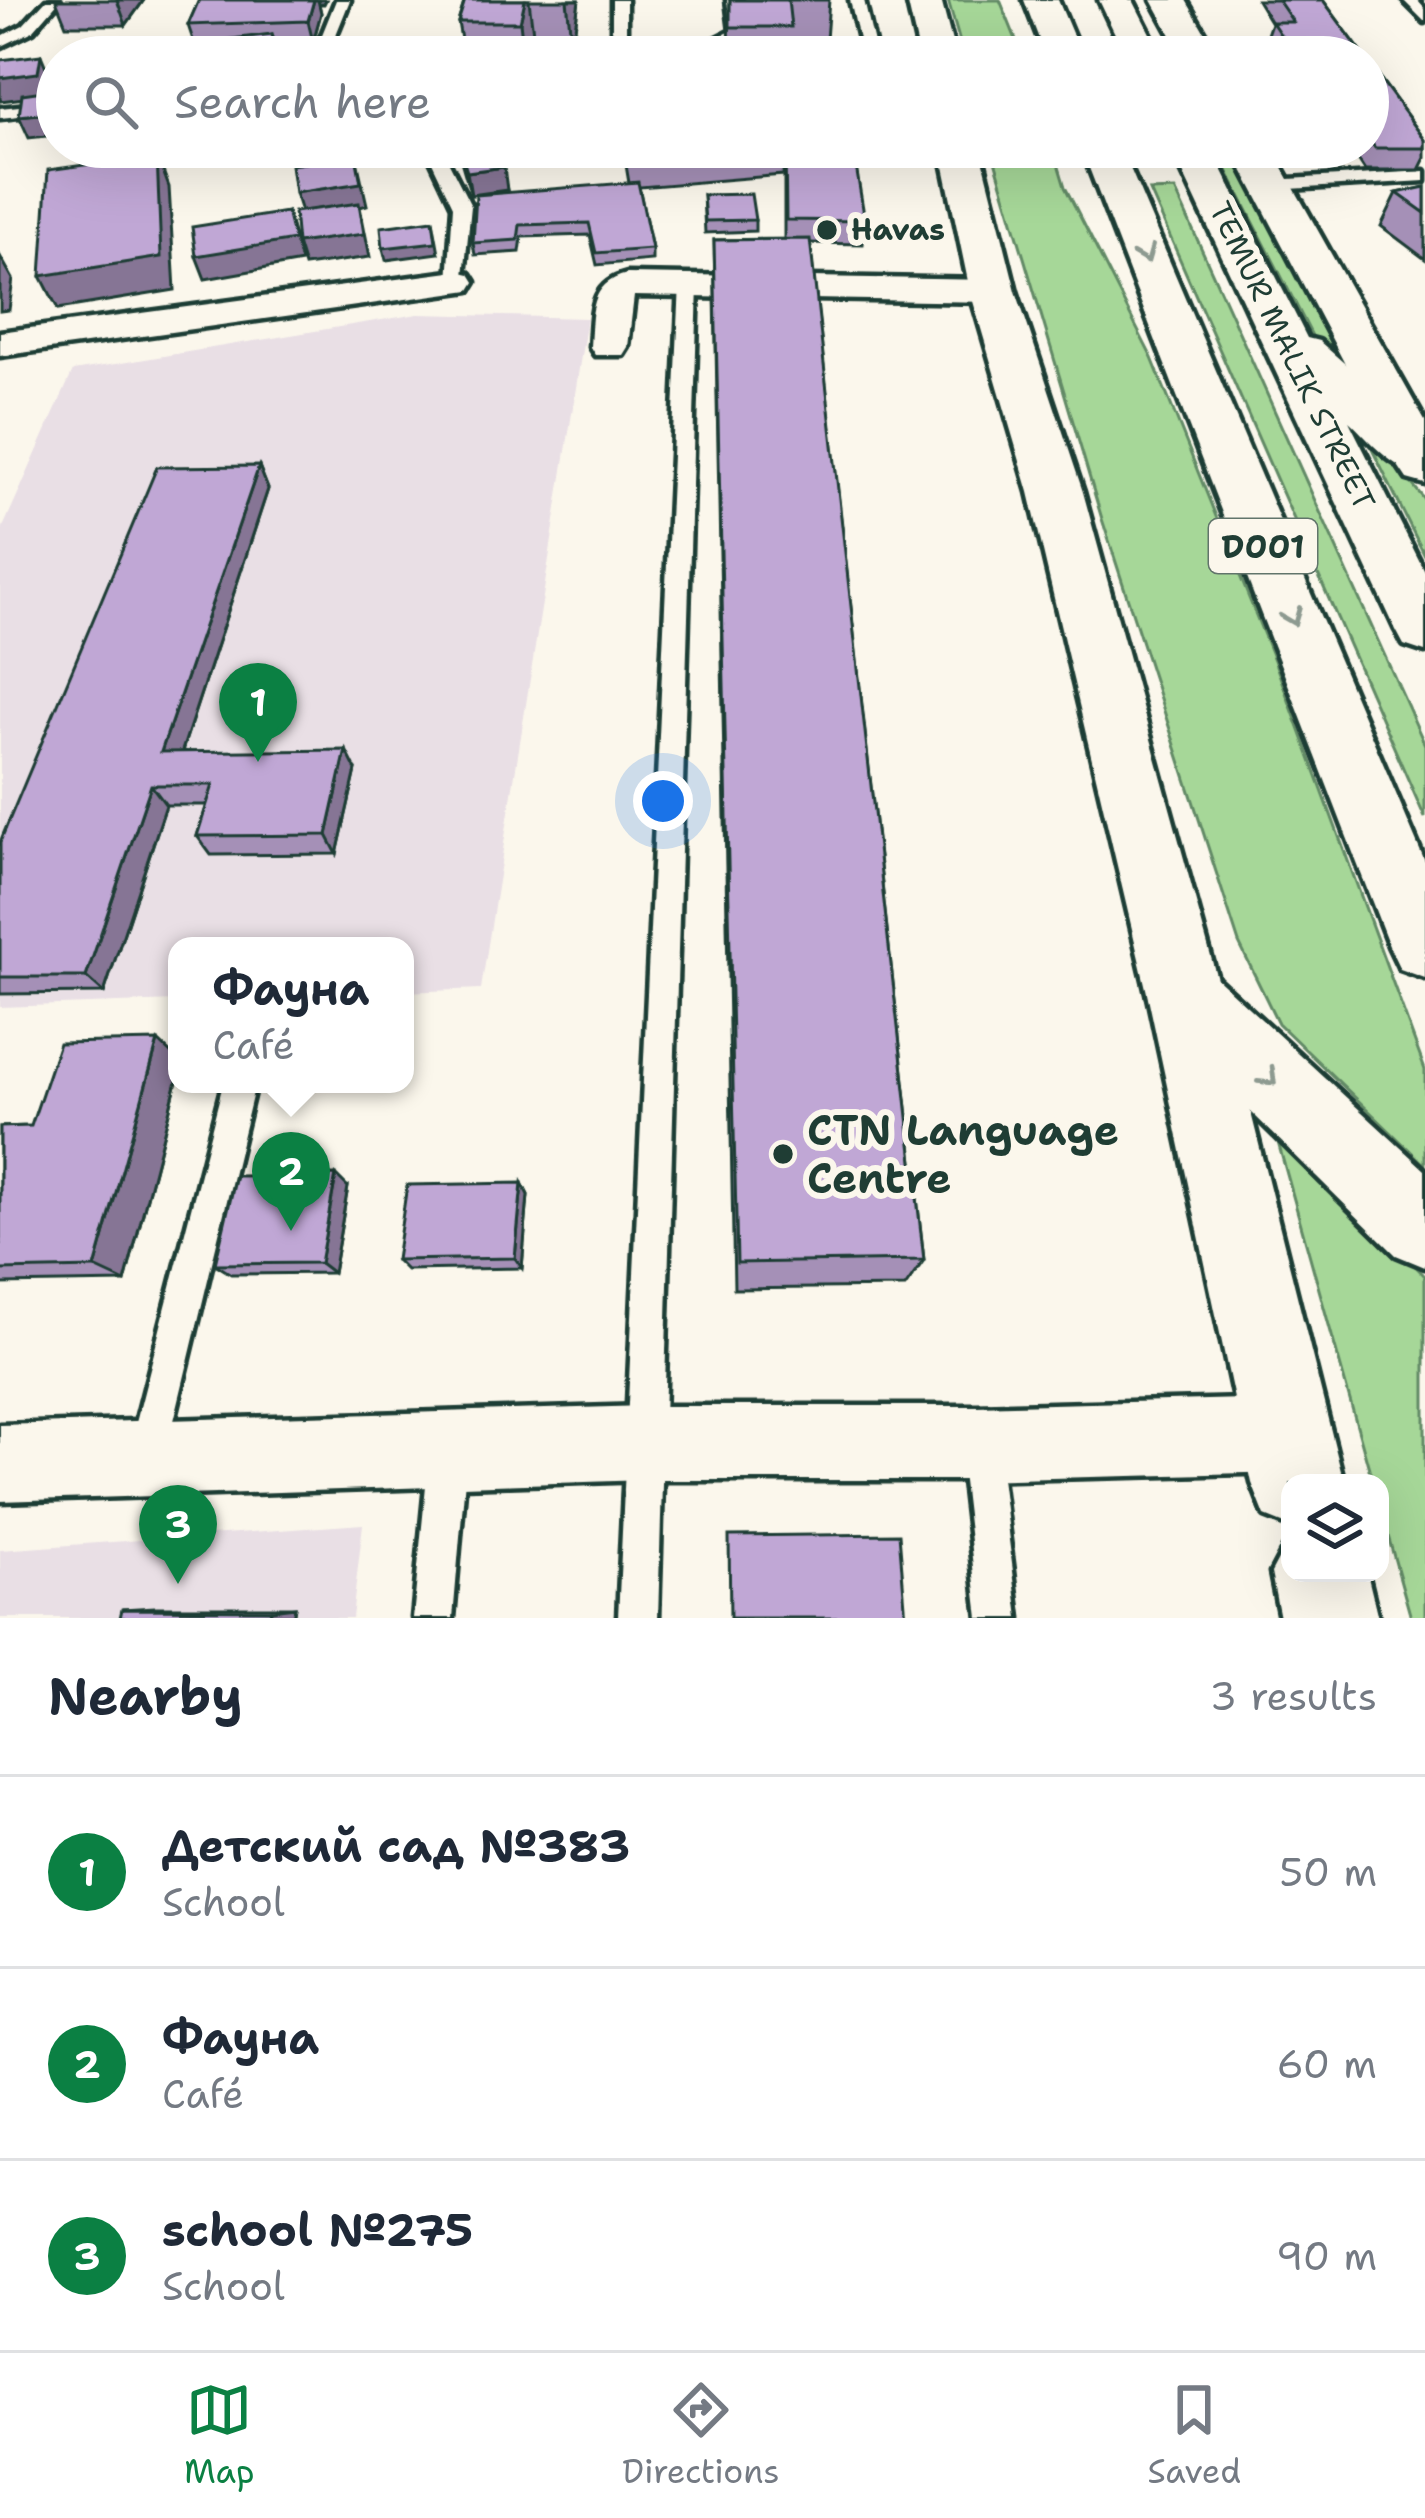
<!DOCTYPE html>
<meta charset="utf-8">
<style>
body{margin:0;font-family:"Shantell Sans",sans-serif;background:#f6f6f7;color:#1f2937}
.controls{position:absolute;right:36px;bottom:36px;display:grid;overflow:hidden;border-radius:24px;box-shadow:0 12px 48px #0002}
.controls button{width:108px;height:108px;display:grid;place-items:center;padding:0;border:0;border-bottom:3px solid #e0e1e3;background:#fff;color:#1f2937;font:60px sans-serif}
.you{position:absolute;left:663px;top:801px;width:42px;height:42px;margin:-30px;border:9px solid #fff;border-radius:50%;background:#1a73e8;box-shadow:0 0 0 18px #1a73e833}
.badge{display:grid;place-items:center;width:78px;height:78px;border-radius:50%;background:#0b8043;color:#fff;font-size:39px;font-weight:700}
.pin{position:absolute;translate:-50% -99px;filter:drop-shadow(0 3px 6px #0008)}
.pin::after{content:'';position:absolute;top:63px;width:42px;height:36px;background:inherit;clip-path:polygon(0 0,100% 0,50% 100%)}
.popup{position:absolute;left:168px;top:937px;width:246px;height:156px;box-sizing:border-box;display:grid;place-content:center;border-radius:24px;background:#fff;filter:drop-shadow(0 3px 9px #0005);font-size:39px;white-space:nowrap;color:#747a83}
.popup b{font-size:45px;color:#1f2937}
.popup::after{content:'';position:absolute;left:50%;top:100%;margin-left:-24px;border:24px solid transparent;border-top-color:#fff}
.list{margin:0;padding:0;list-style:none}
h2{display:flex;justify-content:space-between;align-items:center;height:156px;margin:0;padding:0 48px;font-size:51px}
h2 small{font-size:39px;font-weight:400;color:#747a83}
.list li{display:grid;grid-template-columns:78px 1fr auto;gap:36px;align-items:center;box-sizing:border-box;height:192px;padding:0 48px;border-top:3px solid #e0e1e3}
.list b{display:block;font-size:45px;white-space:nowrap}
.list p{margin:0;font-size:39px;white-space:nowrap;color:#747a83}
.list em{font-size:39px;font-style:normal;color:#747a83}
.icon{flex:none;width:66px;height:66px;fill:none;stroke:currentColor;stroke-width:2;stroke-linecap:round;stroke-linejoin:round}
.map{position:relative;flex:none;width:1425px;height:1618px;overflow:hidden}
.search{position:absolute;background:#fff;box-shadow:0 12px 48px #0002;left:36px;right:36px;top:36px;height:132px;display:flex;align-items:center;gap:30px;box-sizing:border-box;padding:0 42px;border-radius:66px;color:#747a83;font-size:45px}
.sheet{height:732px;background:#fff}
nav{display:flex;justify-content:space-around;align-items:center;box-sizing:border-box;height:168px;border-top:3px solid #e0e1e3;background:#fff;font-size:33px;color:#747a83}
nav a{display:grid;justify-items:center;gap:6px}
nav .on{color:#0b8043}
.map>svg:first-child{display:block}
.built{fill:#e9dfe5}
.green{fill:#a6d798;stroke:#628a66;stroke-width:3}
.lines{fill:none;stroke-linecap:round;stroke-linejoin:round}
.lane-casing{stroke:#1f3d34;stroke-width:9}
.street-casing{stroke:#1f3d34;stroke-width:9}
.secondary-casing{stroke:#1f3d34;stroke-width:9}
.highway-casing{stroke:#1f3d34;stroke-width:9}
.lane{fill:#fbf7ec;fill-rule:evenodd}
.street{fill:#fbf7ec;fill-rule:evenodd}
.secondary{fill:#fbf7ec;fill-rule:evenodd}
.highway{fill:#fbf7ec;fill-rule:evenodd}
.wall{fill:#a590b7;stroke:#1f3d34;stroke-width:3}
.shaded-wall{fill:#867595;stroke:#1f3d34;stroke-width:3}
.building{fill:#c0a7d5;stroke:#1f3d34;stroke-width:3}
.oneway{stroke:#8d9a90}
.poi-dot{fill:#1f3d34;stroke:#fbf7ec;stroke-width:4.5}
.labels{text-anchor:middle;stroke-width:12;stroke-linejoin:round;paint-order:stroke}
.far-poi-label{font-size:30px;font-weight:bold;fill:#1f3d34;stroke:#fbf7ec;text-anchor:start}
.far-street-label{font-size:30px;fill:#1f3d34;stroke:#fbf7ec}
.shield{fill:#fbf7ec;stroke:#61756b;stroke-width:3}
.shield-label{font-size:33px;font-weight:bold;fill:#1f3d34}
.near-poi-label{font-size:42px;font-weight:bold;fill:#1f3d34;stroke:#fbf7ec;text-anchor:start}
</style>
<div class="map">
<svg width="1425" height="1618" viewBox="0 0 1425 1618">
<rect width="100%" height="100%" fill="#fbf7ec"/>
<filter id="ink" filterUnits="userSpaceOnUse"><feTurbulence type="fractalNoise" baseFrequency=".00833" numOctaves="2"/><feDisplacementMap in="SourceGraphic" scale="24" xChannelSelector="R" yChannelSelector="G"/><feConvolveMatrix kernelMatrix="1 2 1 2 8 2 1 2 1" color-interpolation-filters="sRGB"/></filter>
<g filter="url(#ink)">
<path class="built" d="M418 314 587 318 481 989 405 992V946H177V1001L0 1007V534L73 371Z
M363 1524 352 1618H0V1550Z"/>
<path class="green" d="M948 0H1000L1023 57H964Z
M991 147H1053L1065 187 1152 358 1274 660 1425 1070V1165L1278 1023 1239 943 1102 519Z
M1215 147H1232L1361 378 1312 336Z
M1175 190 1425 745V818L1150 191Z
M1353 411 1425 500V556Z
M1271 1117 1425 1276V1618H1411L1380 1507V1483H1373Z"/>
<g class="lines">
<defs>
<path id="lane" d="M46 0H60L33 31 0 47V37L23 25Z
M336 0H350L327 57H313Z
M612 0H626V57H612Z
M727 0H741L743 36 699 57H680L731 31Z
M850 0H864L877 57H863Z
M1403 0H1417L1425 9V22Z
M57 102V112L0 118V108Z
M425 147H441L471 206 463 286 448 282 453 206Z
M1425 171V181L1272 190 1264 185 1272 180Z
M689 278 698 284 658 1618H618L680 284Z
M223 1084H255L166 1454 160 1467 147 1473 134 1467 128 1454Z
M978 1428 991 1434 997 1447 1019 1618H979L959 1447 965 1434Z
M448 1436 461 1442 467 1455 453 1618H413L429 1455 435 1442Z"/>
<path id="street" d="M457 271 470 274 475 282 470 290 0 356V332Z
M627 274 993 280 1006 283 1012 291 1006 299 993 302 634 296 628 347 623 355H595L590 347C593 313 588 284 627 274Z
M1286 1398 1312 1409 1323 1435 1312 1461 1286 1472 977 1480H645L0 1501V1425L645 1406H977Z"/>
<path id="secondary" d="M907 0H941L956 57H920Z
M1152 0H1186L1219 57H1183Z
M940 147H980L1016 291 1083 492 1222 997 1344 1483H1290V1526L1265 1516 1252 1483 1148 997 1029 492 970 291Z
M1231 147H1271L1425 421V484L1407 479 1399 467Z
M1290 1537V1573H1367L1378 1618H1280L1271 1573Z"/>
<path id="highway" d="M1024 0H1058L1082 57H1046Z
M1099 0H1133L1162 57H1126Z
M1081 147H1121L1425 862V978L1400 969 1389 946Z
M1171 147H1211L1307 338 1319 341 1425 434V472C1394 474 1371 441 1349 421L1425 572V652L1404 645 1396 630Z
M1185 963 1211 973 1425 1170V1267L1396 1255 1159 1021 1148 997 1159 973Z"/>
</defs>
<use href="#lane" class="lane-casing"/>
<use href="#street" class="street-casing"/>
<use href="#secondary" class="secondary-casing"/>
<use href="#highway" class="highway-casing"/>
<use href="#lane" class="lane"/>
<use href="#street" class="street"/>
<use href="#secondary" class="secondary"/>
<use href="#highway" class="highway"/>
</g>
<path class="wall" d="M56 0H144L126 25H66Z
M199 0H326L324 4H319L321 13 313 42 194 43 188 25Z
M465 0H579L572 49 535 50 533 57H418H464L458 22Z
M730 0H829L825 53H789V57H729Z
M1257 0H1323L1365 57H1273L1264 43 1271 23Z
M1368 62 1425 140V158L1419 170H1365L1350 147H1368Z
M457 147H497L507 190 471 195Z
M623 147H782L784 152 783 175 639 187 652 249V260L597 265 590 235 522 237 520 252 475 255 473 243 629 183Z
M784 147H845L865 221 863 244 810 243 924 1260 905 1287 734 1289 714 240 784 239Z
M1425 187V259L1381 226 1397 193Z
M703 195 755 220V231L705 233Z
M259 466 268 489 182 751 356 770 337 854 211 855 197 836 207 805H166L104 993 0 994V842Z
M177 1059V1081L125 1282 0 1284V1127L31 1126Z
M522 1183 528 1195 522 1268 406 1270 396 1260Z
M348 1187 333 1273 231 1274 215 1264Z
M155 1607H295L293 1618 122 1609Z"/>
<path class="shaded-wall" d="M117 0H144L126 25Z
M314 0H318L321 13 313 42 308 21Z
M525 0H529L535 50 533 57H524L520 22Z
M567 0H579L572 49Z
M272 34 279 57H203Z
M41 55 50 77 48 95 0 101V78Z
M57 112V135L29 138 19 116Z
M288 147H333L290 153Z
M157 155 169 187 175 290 58 309 41 276Z
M356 156 367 205 360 207 370 257 304 266 297 243 302 215 295 193Z
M504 167 507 190 471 195 467 172Z
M287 212 301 262 205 279 196 256Z
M433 220 439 253 386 260 383 248Z
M0 256 13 279 9 310 0 311Z
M259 466 268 489 175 772 161 752Z
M346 750 356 770 337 854 327 835Z
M151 785 166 805 104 993 86 977Z
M158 1041 177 1059V1081L125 1282 95 1268Z
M336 1175 348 1187 333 1273 320 1263Z
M522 1183 528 1195 522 1268 515 1258Z
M295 1607 293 1618H269L271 1610Z"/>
<path class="building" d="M199 0H314L308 21 188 25Z
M465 0H525L520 22H458Z
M730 0H788L791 27H730Z
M1278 0H1323L1365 57H1295L1272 22H1293Z
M272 34 274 49 203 57H184V45Z
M176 46V57H102L103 54Z
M41 55 38 73 0 78V60Z
M1368 62 1425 140V148H1375L1368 137Z
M57 89V112L19 116 22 94Z
M459 147H497L504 167 467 172Z
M625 147H782L784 152 629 165Z
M785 147H845L846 155 854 154 865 221 786 220Z
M157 155 161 257 41 276 48 170Z
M356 156 361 183 295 193 291 165Z
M638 182 652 249 596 253 589 223 520 225 518 240 473 243 476 195Z
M1425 187V213L1397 193Z
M751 194 755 220 705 221 703 195Z
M359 203 364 234 297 243 294 212Z
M287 212 294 240 196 256 192 227Z
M433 220 436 242 383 248 381 227Z
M810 239 924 1260 737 1263 714 240Z
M259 466 161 752 346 750 327 835 197 836 213 785H151L86 977H0V842L157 467Z
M158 1041 95 1268 0 1270V1127L31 1126 59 1043Z
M336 1175 320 1263 215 1264 236 1176Z
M522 1183 515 1258 396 1260 407 1185Z
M899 1534 906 1618H730L729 1536Z
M122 1609 271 1610 269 1618H120Z"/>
<defs><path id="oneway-chevron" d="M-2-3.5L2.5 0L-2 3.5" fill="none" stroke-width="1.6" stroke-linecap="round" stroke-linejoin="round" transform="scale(3)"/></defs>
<g class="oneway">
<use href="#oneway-chevron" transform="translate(1145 255) rotate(68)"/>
<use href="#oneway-chevron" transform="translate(1292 617) rotate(68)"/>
<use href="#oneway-chevron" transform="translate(1269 1078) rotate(44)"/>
</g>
</g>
<g class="poi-dot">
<circle cx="827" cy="230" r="12"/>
<circle cx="783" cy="1154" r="12"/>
</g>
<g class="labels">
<g class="far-poi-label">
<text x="851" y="240">Havas</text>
</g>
<g class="far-street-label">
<text transform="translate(1292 356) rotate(64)" y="10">TEMUR MALIK STREET</text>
</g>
<rect class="shield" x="1209" y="519" width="108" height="54" rx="9"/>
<g class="shield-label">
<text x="1263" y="558">D001</text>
</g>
<g class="near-poi-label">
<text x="807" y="1145">CTN Language<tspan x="807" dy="48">Centre</tspan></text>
</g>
</g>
</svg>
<div class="controls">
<button><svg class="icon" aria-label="layers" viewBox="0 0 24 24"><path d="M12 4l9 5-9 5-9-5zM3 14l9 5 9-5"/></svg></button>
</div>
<div class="you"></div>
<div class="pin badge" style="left:258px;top:762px">1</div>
<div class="pin badge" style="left:291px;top:1231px">2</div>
<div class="popup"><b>Фауна</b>Café</div>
<div class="pin badge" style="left:178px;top:1584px">3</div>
<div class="search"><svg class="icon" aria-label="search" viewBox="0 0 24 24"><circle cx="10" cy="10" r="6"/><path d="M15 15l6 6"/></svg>Search here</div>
</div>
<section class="sheet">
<h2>Nearby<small>3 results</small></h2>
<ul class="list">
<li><span class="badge">1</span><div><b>Детский сад №383</b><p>School</p></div><em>50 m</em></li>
<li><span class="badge">2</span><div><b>Фауна</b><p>Café</p></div><em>60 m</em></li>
<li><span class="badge">3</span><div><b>school №275</b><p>School</p></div><em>90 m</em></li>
</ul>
</section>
<nav>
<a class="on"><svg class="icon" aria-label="map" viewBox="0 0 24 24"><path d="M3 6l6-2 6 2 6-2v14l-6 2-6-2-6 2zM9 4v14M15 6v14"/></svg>Map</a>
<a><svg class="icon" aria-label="directions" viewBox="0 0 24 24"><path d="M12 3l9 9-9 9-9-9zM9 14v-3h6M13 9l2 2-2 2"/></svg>Directions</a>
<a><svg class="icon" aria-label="saved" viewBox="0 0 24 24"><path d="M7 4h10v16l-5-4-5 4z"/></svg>Saved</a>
</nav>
